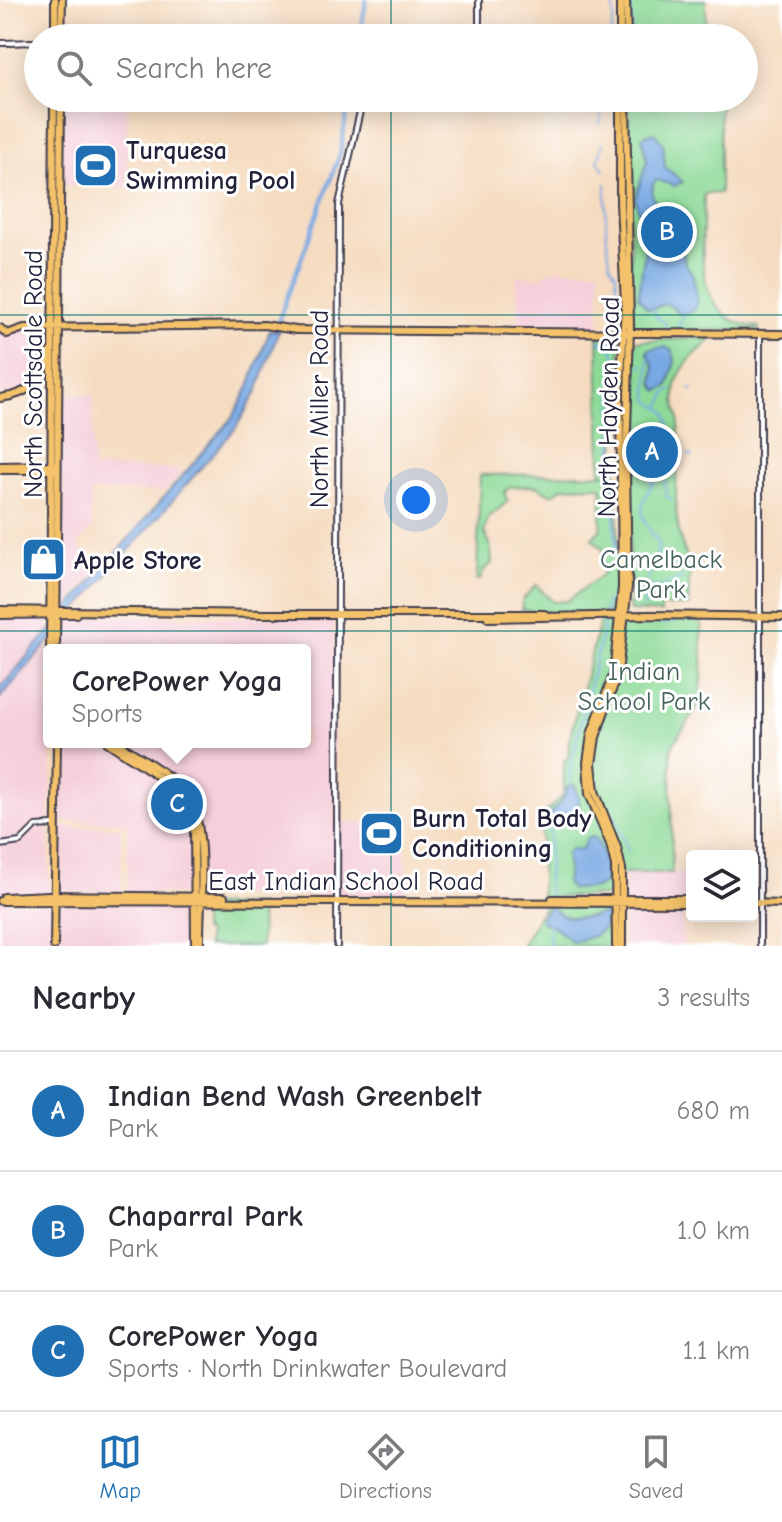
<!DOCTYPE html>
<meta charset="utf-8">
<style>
body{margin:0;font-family:"Comic Neue",sans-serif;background:#f2f2f3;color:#2b2b33}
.controls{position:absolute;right:24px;bottom:24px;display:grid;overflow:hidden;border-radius:8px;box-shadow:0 4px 20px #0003}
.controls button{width:72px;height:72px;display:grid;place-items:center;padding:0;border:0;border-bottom:2px solid #e1e1e2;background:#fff;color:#2b2b33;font:40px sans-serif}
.you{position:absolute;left:416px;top:500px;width:28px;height:28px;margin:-20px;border:6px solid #fff;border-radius:50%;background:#1a73e8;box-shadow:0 0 0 12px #1a73e833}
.badge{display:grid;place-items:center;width:52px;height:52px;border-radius:50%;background:#1f6fb2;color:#fff;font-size:26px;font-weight:700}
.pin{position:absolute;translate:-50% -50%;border:4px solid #fff;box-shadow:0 2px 8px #0006}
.popup{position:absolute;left:43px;top:644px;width:268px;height:104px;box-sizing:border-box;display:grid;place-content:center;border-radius:8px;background:#fff;filter:drop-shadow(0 2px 6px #0005);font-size:26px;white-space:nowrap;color:#7c7c81}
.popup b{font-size:30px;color:#2b2b33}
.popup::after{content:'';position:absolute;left:50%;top:100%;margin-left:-16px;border:16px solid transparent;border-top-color:#fff}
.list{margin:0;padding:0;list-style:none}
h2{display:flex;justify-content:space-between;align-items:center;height:104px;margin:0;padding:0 32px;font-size:34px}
h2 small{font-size:26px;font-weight:400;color:#7c7c81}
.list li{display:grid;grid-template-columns:52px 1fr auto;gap:24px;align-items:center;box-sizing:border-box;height:120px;padding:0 32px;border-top:2px solid #e1e1e2}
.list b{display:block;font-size:30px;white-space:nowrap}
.list p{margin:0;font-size:26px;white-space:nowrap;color:#7c7c81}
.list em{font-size:26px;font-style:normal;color:#7c7c81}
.icon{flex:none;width:44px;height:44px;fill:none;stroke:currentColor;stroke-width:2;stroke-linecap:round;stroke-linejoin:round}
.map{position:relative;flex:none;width:782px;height:946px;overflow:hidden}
.search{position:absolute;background:#fff;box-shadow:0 4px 20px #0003;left:24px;right:24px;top:24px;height:88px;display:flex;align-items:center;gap:20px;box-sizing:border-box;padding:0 28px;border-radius:44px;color:#7c7c81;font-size:30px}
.sheet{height:464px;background:#fff}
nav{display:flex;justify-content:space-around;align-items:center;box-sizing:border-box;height:112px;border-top:2px solid #e1e1e2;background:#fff;font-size:22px;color:#7c7c81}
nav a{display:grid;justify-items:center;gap:4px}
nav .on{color:#1f6fb2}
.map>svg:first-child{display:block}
.built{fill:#f5cfda}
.green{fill:#8dda98;stroke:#587e6a;stroke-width:2}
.water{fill:#78a9e3;stroke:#4d668f;stroke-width:2}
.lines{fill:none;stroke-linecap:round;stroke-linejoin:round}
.stream{stroke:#78a9e3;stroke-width:2}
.canal{stroke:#78a9e3;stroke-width:4}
.minor-casing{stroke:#423e4f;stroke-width:8}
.major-casing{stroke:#423e4f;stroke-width:10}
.minor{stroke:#fff;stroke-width:4}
.major{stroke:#f3c26a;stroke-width:6}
.grid{fill:none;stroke:#0f766e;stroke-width:2;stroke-opacity:0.55}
.labels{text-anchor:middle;stroke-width:6;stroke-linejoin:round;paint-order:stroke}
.poi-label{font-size:26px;font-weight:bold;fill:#22223b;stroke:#fff;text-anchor:start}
.street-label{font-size:26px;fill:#22223b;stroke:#fff}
.park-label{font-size:26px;fill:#47625c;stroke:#fff}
</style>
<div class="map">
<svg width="782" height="946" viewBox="0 0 782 946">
<rect width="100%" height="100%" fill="#fff"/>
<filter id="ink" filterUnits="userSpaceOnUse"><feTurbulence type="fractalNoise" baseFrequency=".0125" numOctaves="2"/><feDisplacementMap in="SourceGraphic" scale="16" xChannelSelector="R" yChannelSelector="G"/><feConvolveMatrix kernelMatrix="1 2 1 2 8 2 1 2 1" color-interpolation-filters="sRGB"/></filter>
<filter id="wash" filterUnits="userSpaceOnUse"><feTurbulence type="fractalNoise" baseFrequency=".006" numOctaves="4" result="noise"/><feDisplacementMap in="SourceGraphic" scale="32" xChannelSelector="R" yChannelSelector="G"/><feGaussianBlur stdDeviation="1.8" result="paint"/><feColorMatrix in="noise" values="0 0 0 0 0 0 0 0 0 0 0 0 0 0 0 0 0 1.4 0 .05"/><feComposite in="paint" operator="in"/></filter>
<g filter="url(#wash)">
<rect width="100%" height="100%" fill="#f5dbbf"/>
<path class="built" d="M64 98H128L127 187 62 185Z
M556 269 600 270 599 329 518 328 516 276 539 278Z
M44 325 48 356 39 376 13 394 0 395V327Z
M60 394 93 395V468L177 469 181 473 165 491 91 492V529L77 545 100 566 64 608 60 605Z
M45 616 48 619 49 742 52 744 51 798 49 802V891L47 893 0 895V617Z
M75 616 334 618V822L405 823 406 896 131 893 128 891 127 822 61 821 59 819V742H305V650H58V635Z
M60 827H121V892H59L58 829Z
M626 873H692V898H683V946H624Z
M0 902 191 904 192 946H0Z"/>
<path class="green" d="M629 0H706V38H629Z
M628 98H720V193L704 194C704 243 688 322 759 327V330H663L632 327Z
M598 337 619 338 621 340 615 452 620 584 616 613 552 614 521 609 523 599 536 585 553 602 567 601 603 574V549L592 538 601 529 602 489 599 486 563 487 552 495 536 486 510 487 504 493 508 501 488 518 484 532 490 543 492 563 484 570 481 579 477 580 480 475 606 474 601 472Z
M704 338H710V341C683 363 667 382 679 418 680 468 665 525 693 568L690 570 688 606H661V613L631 611 629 610 632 581 631 579 629 593 630 486H628L633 341Z
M701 620C701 645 707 692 694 713 686 727 676 735 671 750L672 873H614L610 896 541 897V817L564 794V760L568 759 569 741 600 621Z
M260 905 261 946H207V933L202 930V908L205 906Z
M545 905 612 907 614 946H521Z"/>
<path class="water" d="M654 132 663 144 665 167 683 182 674 186 658 180 653 183 652 195 668 232 682 244 685 263 692 273 697 295 696 308 690 313 680 314C662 297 666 307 648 309L638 297 645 250 644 231 635 199 647 161 642 138 645 135Z
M270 330H279L257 392 235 429 0 698V688L233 417 247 391Z
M665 347 673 351 675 362 668 386 659 391C648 382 657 374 653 363 651 359 648 356 647 352L650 349Z
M571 784 575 786 579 798V809L569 819 550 828 546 826 545 819 563 800 568 786Z
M594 837C604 848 605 869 604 883L596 888 571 889 566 883 568 869 566 854 571 849H582L587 838Z
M548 908C559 908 557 915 567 917 579 919 593 917 604 913L606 915 604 928 594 936 572 942 552 925 541 922V917Z"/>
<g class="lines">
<path class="stream" d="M631 0 632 38
M610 38 614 18 613 0
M600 124 604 98
M603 143 598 161 604 170
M606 184V230L610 264 616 274 618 306 611 329
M653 309 658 319 663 321 667 327
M678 327 684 314
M599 341 612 348
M649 358 648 398C653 407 662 406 667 414 674 429 661 438 660 451 660 461 666 466 661 476L665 482 666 496 672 499
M641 366 643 364
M690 390 693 389
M660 408 667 392 672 389
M630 453C644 457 649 471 652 485
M688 455 692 456
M663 461 672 455
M656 480C635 505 640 518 658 542
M661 587 683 578
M644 589 659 588
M632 594 643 593
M644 608 646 581 655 563 659 543
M605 613 607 602 615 597 618 581 613 490V388L615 357 611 338
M658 624 675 622
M642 628 644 624
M571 784 570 768 605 621
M614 815 628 851
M550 828 548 885 551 909
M604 913 605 908
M549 924 550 946"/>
<path class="canal" d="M360 38 366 0
M276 327 340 154 349 98"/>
</g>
</g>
<g filter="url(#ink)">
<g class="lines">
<defs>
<path id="minor" d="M479 38V0
M0 43 38 42
M11 43 31 42
M337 616V897
M0 845 20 842 36 826 53 825
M337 946 339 204 363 98
M760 946V334"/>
<path id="major" d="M620 0V38
M626 0 627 38
M55 38V0
M61 38 62 0
M264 325 296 330 782 334
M0 328 7 334 24 328 264 325
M0 398C28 395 45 380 50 352
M0 466 54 465
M0 470H54
M0 610 266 614H544L552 617
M0 615 76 614
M488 618 650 615 782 617
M50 650 54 98
M56 650 61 98
M107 742C141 766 186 785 194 829L195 946
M116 742C139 757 169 772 186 794 210 826 199 905 200 946
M4 897 49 895 224 897
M552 899H692
M0 901 692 903
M752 903 782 904
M54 946 57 742
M616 946 615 866 610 844 589 794 587 763 591 734 613 675 622 587 620 397 625 305 620 203V98
M622 946V869L617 847 595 791 592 764 596 737 618 673 628 587 626 465 630 328 626 98"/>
</defs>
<use href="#minor" class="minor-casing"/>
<use href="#major" class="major-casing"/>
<use href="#minor" class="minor"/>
<use href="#major" class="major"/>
</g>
</g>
<path class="grid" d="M391 0V38M391 98V946M0 315H782M0 631H782"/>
<defs>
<symbol id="stadium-square" viewBox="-11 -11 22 22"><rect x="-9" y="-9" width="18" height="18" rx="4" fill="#1f6fb2" stroke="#fff"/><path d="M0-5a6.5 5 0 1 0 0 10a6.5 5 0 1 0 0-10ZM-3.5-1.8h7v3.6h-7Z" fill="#fff"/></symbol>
<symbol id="shop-square" viewBox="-11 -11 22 22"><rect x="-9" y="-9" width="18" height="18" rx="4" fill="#1f6fb2" stroke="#fff"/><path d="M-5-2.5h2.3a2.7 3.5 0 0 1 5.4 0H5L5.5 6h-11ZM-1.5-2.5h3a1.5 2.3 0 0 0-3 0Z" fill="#fff"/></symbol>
</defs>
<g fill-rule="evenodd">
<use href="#stadium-square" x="70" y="140" width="51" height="51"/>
<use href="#shop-square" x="18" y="534" width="51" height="51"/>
<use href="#stadium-square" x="356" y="808" width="51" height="51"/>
</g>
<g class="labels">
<g class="poi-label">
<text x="126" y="159">Turquesa<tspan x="126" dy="30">Swimming Pool</tspan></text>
<text x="74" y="569">Apple Store</text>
<text x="412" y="827">Burn Total Body<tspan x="412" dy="30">Conditioning</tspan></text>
</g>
<g class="street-label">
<text transform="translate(33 374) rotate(-90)" y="9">North Scottsdale Road</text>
<text transform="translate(608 407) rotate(-89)" y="9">North Hayden Road</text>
<text transform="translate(319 409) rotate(-90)" y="9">North Miller Road</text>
<text x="346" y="890">East Indian School Road</text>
</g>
<g class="park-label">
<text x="661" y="568">Camelback<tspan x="661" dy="30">Park</tspan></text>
<text x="644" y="680">Indian<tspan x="644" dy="30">School Park</tspan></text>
</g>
</g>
</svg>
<div class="controls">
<button><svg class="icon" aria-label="layers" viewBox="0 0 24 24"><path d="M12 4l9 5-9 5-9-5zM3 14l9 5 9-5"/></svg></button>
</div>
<div class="you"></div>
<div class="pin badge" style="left:652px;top:452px">A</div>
<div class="pin badge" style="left:667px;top:232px">B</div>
<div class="pin badge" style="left:177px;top:804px">C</div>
<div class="popup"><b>CorePower Yoga</b>Sports</div>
<div class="search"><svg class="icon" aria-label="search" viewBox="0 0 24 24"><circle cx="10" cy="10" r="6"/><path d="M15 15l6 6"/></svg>Search here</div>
</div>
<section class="sheet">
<h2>Nearby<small>3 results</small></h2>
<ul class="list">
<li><span class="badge">A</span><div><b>Indian Bend Wash Greenbelt</b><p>Park</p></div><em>680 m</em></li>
<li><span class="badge">B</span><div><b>Chaparral Park</b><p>Park</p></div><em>1.0 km</em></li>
<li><span class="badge">C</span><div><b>CorePower Yoga</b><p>Sports · North Drinkwater Boulevard</p></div><em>1.1 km</em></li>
</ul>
</section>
<nav>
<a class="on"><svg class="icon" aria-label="map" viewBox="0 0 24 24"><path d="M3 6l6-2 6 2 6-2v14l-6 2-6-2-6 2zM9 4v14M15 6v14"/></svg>Map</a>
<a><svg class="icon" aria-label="directions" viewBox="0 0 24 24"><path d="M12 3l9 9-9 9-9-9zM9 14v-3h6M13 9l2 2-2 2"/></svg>Directions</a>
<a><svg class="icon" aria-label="saved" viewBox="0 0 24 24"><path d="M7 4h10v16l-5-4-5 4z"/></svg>Saved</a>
</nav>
